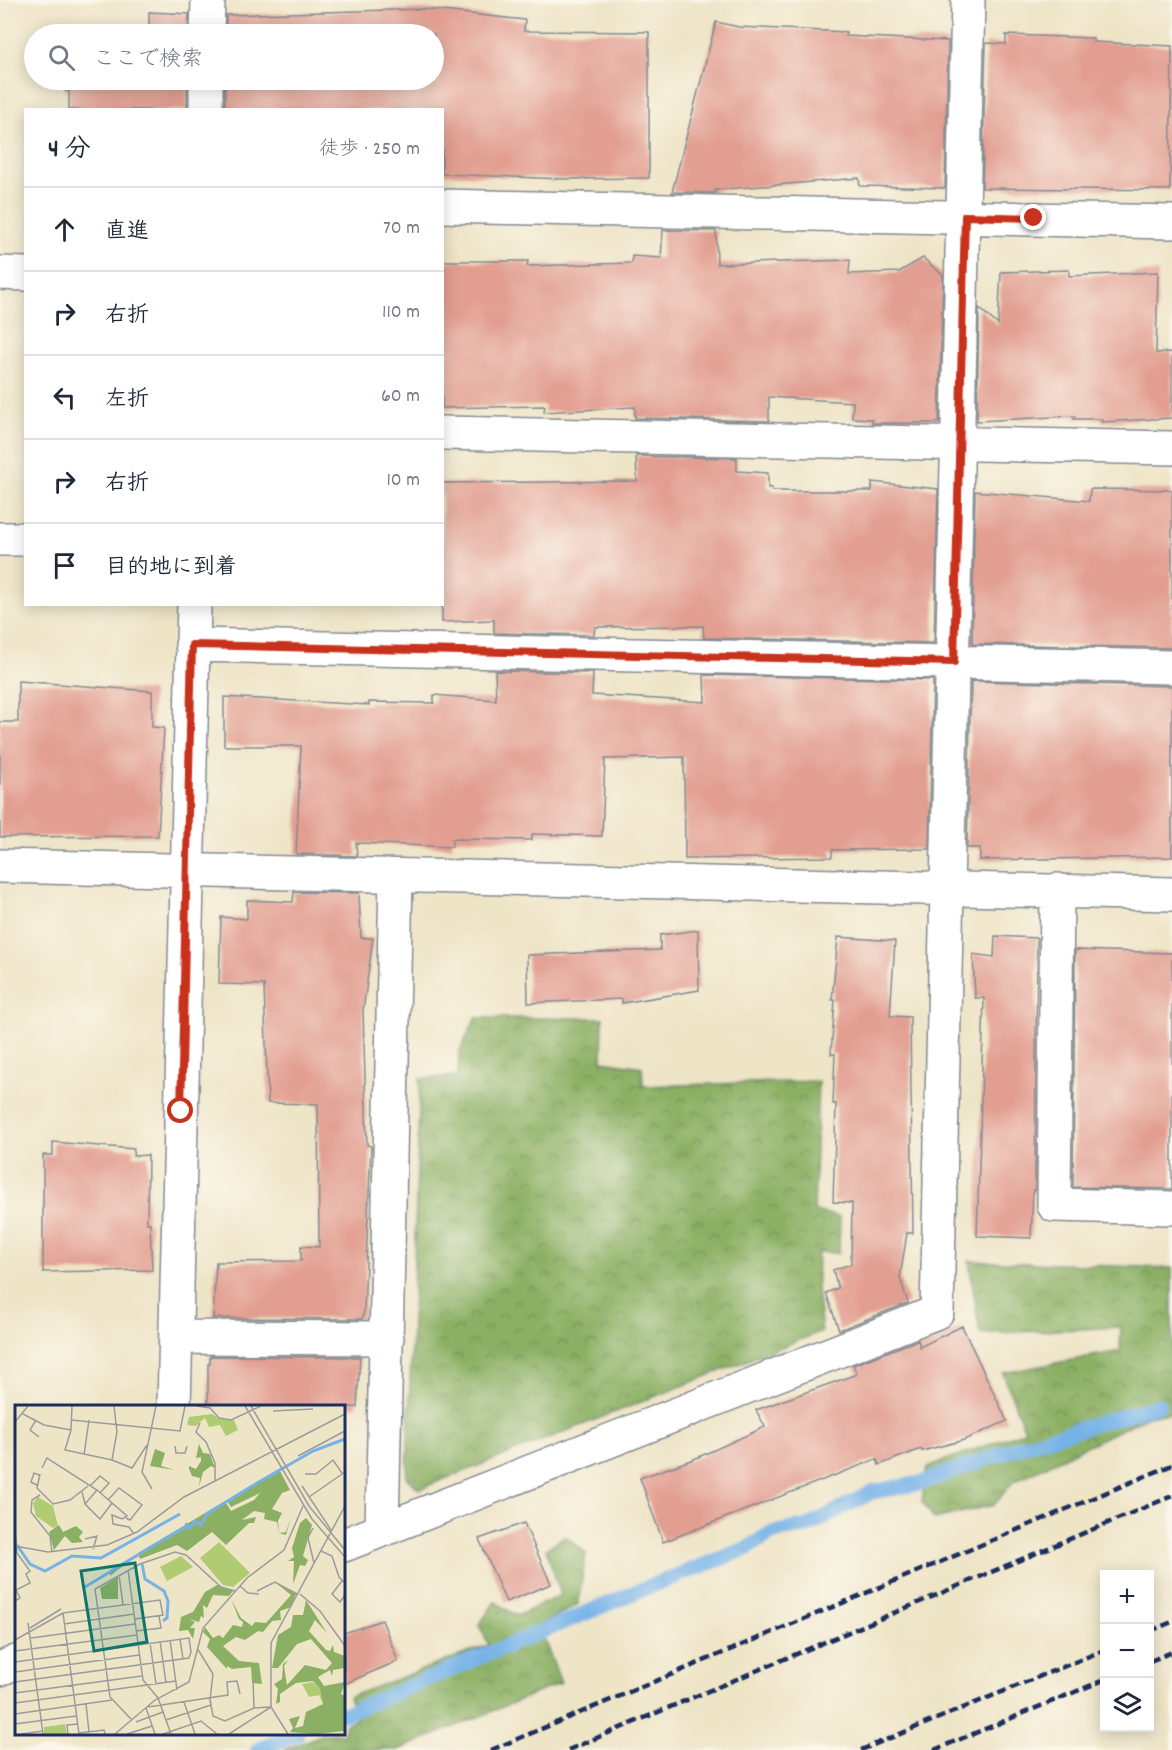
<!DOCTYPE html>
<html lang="ja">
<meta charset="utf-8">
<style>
body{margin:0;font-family:Dekko,"Klee One",sans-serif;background:#f2f2f3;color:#1f2937}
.controls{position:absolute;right:18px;bottom:18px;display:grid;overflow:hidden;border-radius:0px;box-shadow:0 3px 15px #0003}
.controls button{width:54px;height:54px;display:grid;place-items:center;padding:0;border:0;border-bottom:2px solid #e0e1e3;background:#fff;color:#1f2937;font:30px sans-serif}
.stop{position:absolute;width:18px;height:18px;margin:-14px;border:4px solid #c8321e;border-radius:50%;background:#fff}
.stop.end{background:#c8321e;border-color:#fff;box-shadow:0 2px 6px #0008}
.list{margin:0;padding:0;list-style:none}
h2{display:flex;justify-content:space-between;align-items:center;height:78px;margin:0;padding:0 24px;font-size:26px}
h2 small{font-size:20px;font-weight:400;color:#747a83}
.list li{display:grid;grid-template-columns:39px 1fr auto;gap:18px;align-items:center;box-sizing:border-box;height:84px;padding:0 24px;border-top:2px solid #e0e1e3}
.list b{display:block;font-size:22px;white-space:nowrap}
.list em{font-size:20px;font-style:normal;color:#747a83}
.icon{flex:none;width:33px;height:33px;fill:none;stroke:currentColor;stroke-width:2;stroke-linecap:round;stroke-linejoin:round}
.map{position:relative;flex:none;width:1172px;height:1750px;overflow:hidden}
.search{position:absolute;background:#fff;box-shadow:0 3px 15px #0003;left:24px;top:24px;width:420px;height:66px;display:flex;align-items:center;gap:15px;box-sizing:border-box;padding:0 21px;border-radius:33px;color:#747a83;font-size:22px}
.panel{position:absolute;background:#fff;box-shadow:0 3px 15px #0003;left:24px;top:108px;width:420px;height:498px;border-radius:0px}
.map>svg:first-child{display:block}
.forest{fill:url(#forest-crowns);stroke:#537061;stroke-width:1.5}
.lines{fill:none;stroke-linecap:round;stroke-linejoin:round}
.stream{stroke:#76b2e8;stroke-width:15}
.building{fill:#e29f91}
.minor-casing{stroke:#848a92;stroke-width:36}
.minor{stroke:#fff;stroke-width:33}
.rail{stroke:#1b2f5e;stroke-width:4.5;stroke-dasharray:9 4.5;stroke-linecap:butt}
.route{stroke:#c8321e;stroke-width:8}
.inset-river{fill:none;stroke:#76b2e8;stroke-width:3}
.inset-road{fill:none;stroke:#9a9c9c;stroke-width:1.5}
.view{fill:#0f766e;fill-opacity:0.15;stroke:#0f766e;stroke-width:3}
.inset-edge{fill:none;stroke:#1b2f5e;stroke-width:3}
</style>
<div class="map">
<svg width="1172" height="1750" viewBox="0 0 1172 1750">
<defs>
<pattern id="forest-crowns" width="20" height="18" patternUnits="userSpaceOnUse" patternTransform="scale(1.5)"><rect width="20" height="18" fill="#8bb064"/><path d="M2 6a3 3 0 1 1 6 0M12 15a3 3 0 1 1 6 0" fill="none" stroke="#719056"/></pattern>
</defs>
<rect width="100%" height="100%" fill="#fbf7ec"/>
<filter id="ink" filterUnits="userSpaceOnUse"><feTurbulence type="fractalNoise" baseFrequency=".0167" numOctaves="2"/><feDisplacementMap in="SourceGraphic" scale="12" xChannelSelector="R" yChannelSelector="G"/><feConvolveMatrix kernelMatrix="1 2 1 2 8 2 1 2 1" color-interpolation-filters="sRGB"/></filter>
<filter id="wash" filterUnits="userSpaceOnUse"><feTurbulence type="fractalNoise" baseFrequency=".008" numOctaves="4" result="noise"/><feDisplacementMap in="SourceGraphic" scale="24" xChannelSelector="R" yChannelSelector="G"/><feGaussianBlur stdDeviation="1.35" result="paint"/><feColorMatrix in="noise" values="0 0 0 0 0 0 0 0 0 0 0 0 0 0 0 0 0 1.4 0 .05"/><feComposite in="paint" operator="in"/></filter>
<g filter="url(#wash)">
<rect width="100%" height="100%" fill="#eee4c6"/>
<path class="forest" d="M476 1018H603L602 1061 642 1067 643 1086 818 1081 814 1211 840 1217 839 1253 818 1252 817 1289 822 1331 419 1489 407 1477 420 1079 458 1076 459 1053Z
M969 1261 1172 1268V1413L1148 1416 1013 1482 994 1505 934 1519 922 1501 927 1467 1025 1431 1003 1373 1120 1351 1121 1327 980 1334Z
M565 1536 586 1553 578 1604 539 1626 561 1683 398 1750H284L323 1734H344V1725L356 1719 349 1697 489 1645 479 1625 495 1602 517 1616 561 1595 546 1549Z"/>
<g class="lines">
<path class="stream" d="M344 1714 653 1585 748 1548 771 1533 808 1526 872 1492 921 1483 1022 1446 1159 1405
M258 1750 297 1734"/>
</g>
<g id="blocks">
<path class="building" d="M424 9 525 20 524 31 649 32V178L563 179 442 174V110H225V80H434V34H226V15Z
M149 12 189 14 188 34H149Z
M716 22 739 27 846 32 845 36 948 41 945 188 860 186 859 178 715 190V193L672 192Z
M1006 35 1093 38V42L1172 46 1170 190 982 188 986 43 1006 44Z
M66 80H187V110H69V91H65Z
M663 230 716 231 717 264 850 260 849 274 899 272 923 258 943 275 939 423H872V419L852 418 853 402 769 397V421L635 418V407L544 412 545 406 442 408V261H528L527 266 632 263V256L661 258Z
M1069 270V276L1158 272 1156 353 1172 352V418L1101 422 1102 419H1074L1075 416 977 421 979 308 998 325 1001 272Z
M636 456 737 458V471L768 473V488H772V491H872V482L938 489 934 643 704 638 703 626 595 627 594 635 494 633V620L442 622V483L637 481Z
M1090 489 1172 490V648L972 644 975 491 1089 501Z
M495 671 593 673 592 695 705 702 704 675 933 680 929 849 832 850V857L685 859 684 757 605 759 602 836 532 834V840L452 839V847L356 843 357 856 296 854 301 746H224V697L369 705V702L434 703V695L496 700Z
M18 681 152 691V727L164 728 158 836 0 837V722H18Z
M971 681 1172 686V857L980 860V848H967Z
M294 892 359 893 361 938H373L363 1011 367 1145 371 1146 364 1312 362 1319 213 1318 216 1262 301 1261V1246L319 1247 318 1104 268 1103 264 985 219 984 221 917 247 919V900L293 902Z
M698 930 699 990 622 1003V999L528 1003 527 955 660 950V935Z
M995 936 1037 938 1035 1190H1033L1031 1238 977 1236 984 998H975L973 954 994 957Z
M838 937 895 941 890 1016 910 1017 913 1233H907L900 1278 908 1303 839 1330 826 1293 838 1288 833 1270 851 1264 852 1203 833 1202 836 1104H833L835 1054H831L835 1000H832Z
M1075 950 1172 953V1189L1073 1187Z
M53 1142 134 1149 133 1156 148 1155 147 1223H150L152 1270 43 1272V1155H53Z
M962 1326 1007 1421 964 1440 922 1451 921 1449 879 1465 877 1459 663 1542 640 1478 694 1459 765 1427 756 1410 857 1374 853 1365 918 1340 920 1347Z
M210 1356 360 1357 357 1407H208V1364H210Z
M524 1523 551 1584 506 1602 479 1539Z
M382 1620 398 1661 344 1684V1633Z"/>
</g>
</g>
<g filter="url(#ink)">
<use href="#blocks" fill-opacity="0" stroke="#848a92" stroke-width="1.5"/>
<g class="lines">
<defs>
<path id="minor" d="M207 34 208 0
M206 110V80
M442 206 1172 222
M0 273 26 274
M442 433 1172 448
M0 539H26
M192 645 1172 667
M0 866 1172 894
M1057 890 1054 1205 1172 1208
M176 1337 387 1338
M174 1406 194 604
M382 1530 396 877
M344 1545 937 1312 968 0
M0 1669 16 1662"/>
</defs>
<use href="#minor" class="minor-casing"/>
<use href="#minor" class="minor"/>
<path class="rail" d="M1150 1631 1172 1622
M1150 1661 1172 1652
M491 1750 1172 1465
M568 1750 1172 1496
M861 1750 1104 1650
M934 1750 1104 1680"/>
</g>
</g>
<g class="lines" filter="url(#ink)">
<path class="route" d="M181 1111 192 645 954 662 965 216 1034 218"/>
</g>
<g transform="translate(15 1405)">
<rect width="330" height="330" fill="#eee4c6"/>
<path d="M197 9 204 14 219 15 223 25 211 31 205 20 194 22 190 13 181 21 172 20 174 12ZM23 92 38 101 43 121 38 123 21 111 18 98ZM204 137 235 168 218 182 208 180 185 153ZM166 151 178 162 152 176 145 162ZM298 277 305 284 308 299 304 290 294 292 287 279ZM50 319 52 329H29V322Z" fill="#afcc72"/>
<path d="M184 39 188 48 195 49 200 63 196 61 188 67 184 82 185 73 177 71 174 64V61L181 64 186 56V52L181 53ZM140 44 150 48 146 61 160 65 135 61ZM264 64 275 85 267 88 257 104 267 108 263 116 264 128 271 127 276 112 271 130 264 128 262 117 249 114 250 108 239 106 227 115 241 112 239 118H234L211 140 197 127 172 146 162 140 125 154 123 149 95 171V165L210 96 216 106 239 95 245 88 216 102 212 96ZM291 113 297 120 288 151 293 155 290 161 285 160 278 179 279 156H273L279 152 277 143 285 118ZM44 120 48 127 61 121 68 127 64 132 68 137 57 138 50 131 39 145 34 127ZM103 172V194H87L85 183ZM261 178 281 189 276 202 265 206 266 215 257 216 248 227 243 226 230 235 221 232 208 241 224 256 244 258 247 279 237 278 236 262 217 264 212 261V264L192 242 195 234 188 227 190 222 198 233 204 230 208 233 218 220 227 222 228 217 224 214 216 194 226 213 237 221 240 217 251 218 276 190ZM202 180 218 186 214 191 198 190 192 203 188 200 189 213 186 211 184 217 174 214 180 217 175 223H180L178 234 173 225 164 226 166 212 178 207 190 187ZM291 195 312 228 300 215 294 226 311 245 315 246 318 240 319 247 330 251V263L318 265 317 271 315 265 303 272 309 281 330 277 326 289 330 291V326L299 329 275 327 278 323 274 314 285 311 280 323 288 321 291 307 308 299 305 284 298 276 281 278 265 289V297L261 299 263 284 259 279 267 274 268 259 273 255 269 261 272 280 290 260 311 265 317 258 296 234 282 239 263 263H257L263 230 276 222 278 210H288Z" fill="#8bb064"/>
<path class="inset-river" d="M171 118 174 124 180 116 186 120 193 108 237 81 298 46 330 34M2 140 15 159 30 166 57 151 86 153 165 109M124 149 172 121M127 159 130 174 149 186 153 196 152 213 148 216M70 182 123 150"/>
<path class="inset-road" d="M57 1 56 25 50 45 97 55 117 63 132 40M182 1 195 3 204 13 216 15 246 1M230 1 297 114 330 152M236 1 294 101 330 145M258 6 298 4M8 9 29 20 56 25M21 15 15 25 24 32M56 15 165 26 170 1M0 17 13 1M185 18 181 27 191 37 200 58V76M160 41 161 48H170L172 41M69 50 74 15M283 51 330 26M97 55 102 27 99 1M27 63 32 53 82 85 112 111 107 114 97 110 98 119 114 122 119 129M25 69 22 83 38 99 55 95 73 81M290 69H301L318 55 327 68M22 80 16 77 19 68 24 70M75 81 85 71 94 78 85 88M287 81 316 125M137 84 127 67 141 1M67 87 70 99 85 114 97 98M25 90 17 95 16 107 35 131 37 147M294 92 330 67M93 95 104 83 127 100 115 115 111 113M70 99 82 85M298 123 293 133 299 158M0 124 2 148 15 166 11 169 15 178 1 185 5 193 0 196M70 134 82 131 78 144M0 141 33 147 92 140 122 127 169 92 330 9M306 146 317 151 324 172 330 178M113 165 128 275 143 293 156 329M104 170 108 200M327 176 317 189 325 197 330 190M225 181 233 188 244 189M242 186 260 177 282 189M285 189 305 206 330 241M48 208 64 329M13 218 28 329M49 219 119 209M15 223 46 204M121 226 146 223 144 211M16 233 120 219M165 234 168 254M0 235 48 208 145 195 148 210 120 214M155 235 162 285M145 236 151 278M135 238 141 279M182 243 198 269 195 295 198 311 210 316 239 303 255 302M0 246 122 230M0 257 174 233 176 247 174 253 0 277M0 267 124 250M238 275 239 303M0 288 127 271M169 297 180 329M0 298 161 276M71 299 74 327M133 302 213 290 212 277 222 276 225 289M131 303 140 329M0 309 97 295M116 314 95 292 80 184 125 159 160 147 171 150 206 182 220 186M151 315 196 300M121 317 148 307M0 319 61 311M64 328 89 325 90 329M6 329 28 326M53 329 52 320 63 319M100 329 140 295 174 277 188 223 232 173 269 145 288 101M112 329 137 321M148 329 186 316 202 329M214 329 256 302M273 329 256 302V238L330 101"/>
<path class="view" d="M120 158 132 237 79 246 66 166Z"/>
<rect width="330" height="330" class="inset-edge"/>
</g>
</svg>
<div class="controls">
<button>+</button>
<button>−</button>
<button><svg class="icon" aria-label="layers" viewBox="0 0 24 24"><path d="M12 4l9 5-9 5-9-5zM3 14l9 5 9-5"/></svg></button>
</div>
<div class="stop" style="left:181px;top:1111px"></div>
<div class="stop end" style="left:1034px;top:218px"></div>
<div class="search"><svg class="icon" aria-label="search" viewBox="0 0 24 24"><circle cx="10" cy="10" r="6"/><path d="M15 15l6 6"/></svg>ここで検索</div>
<section class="panel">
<h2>4 分<small>徒歩 · 250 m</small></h2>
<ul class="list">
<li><svg class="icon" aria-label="ahead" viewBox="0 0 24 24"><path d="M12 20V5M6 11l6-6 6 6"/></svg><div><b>直進</b></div><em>70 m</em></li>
<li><svg class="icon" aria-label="right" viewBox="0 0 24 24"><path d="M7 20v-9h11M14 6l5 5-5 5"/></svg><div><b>右折</b></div><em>110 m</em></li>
<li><svg class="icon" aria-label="left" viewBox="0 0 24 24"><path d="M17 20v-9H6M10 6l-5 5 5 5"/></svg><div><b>左折</b></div><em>60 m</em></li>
<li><svg class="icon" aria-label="right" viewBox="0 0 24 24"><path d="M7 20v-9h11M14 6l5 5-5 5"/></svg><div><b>右折</b></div><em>10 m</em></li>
<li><svg class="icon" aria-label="arrive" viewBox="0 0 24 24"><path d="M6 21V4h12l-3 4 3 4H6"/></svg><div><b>目的地に到着</b></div></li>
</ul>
</section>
</div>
